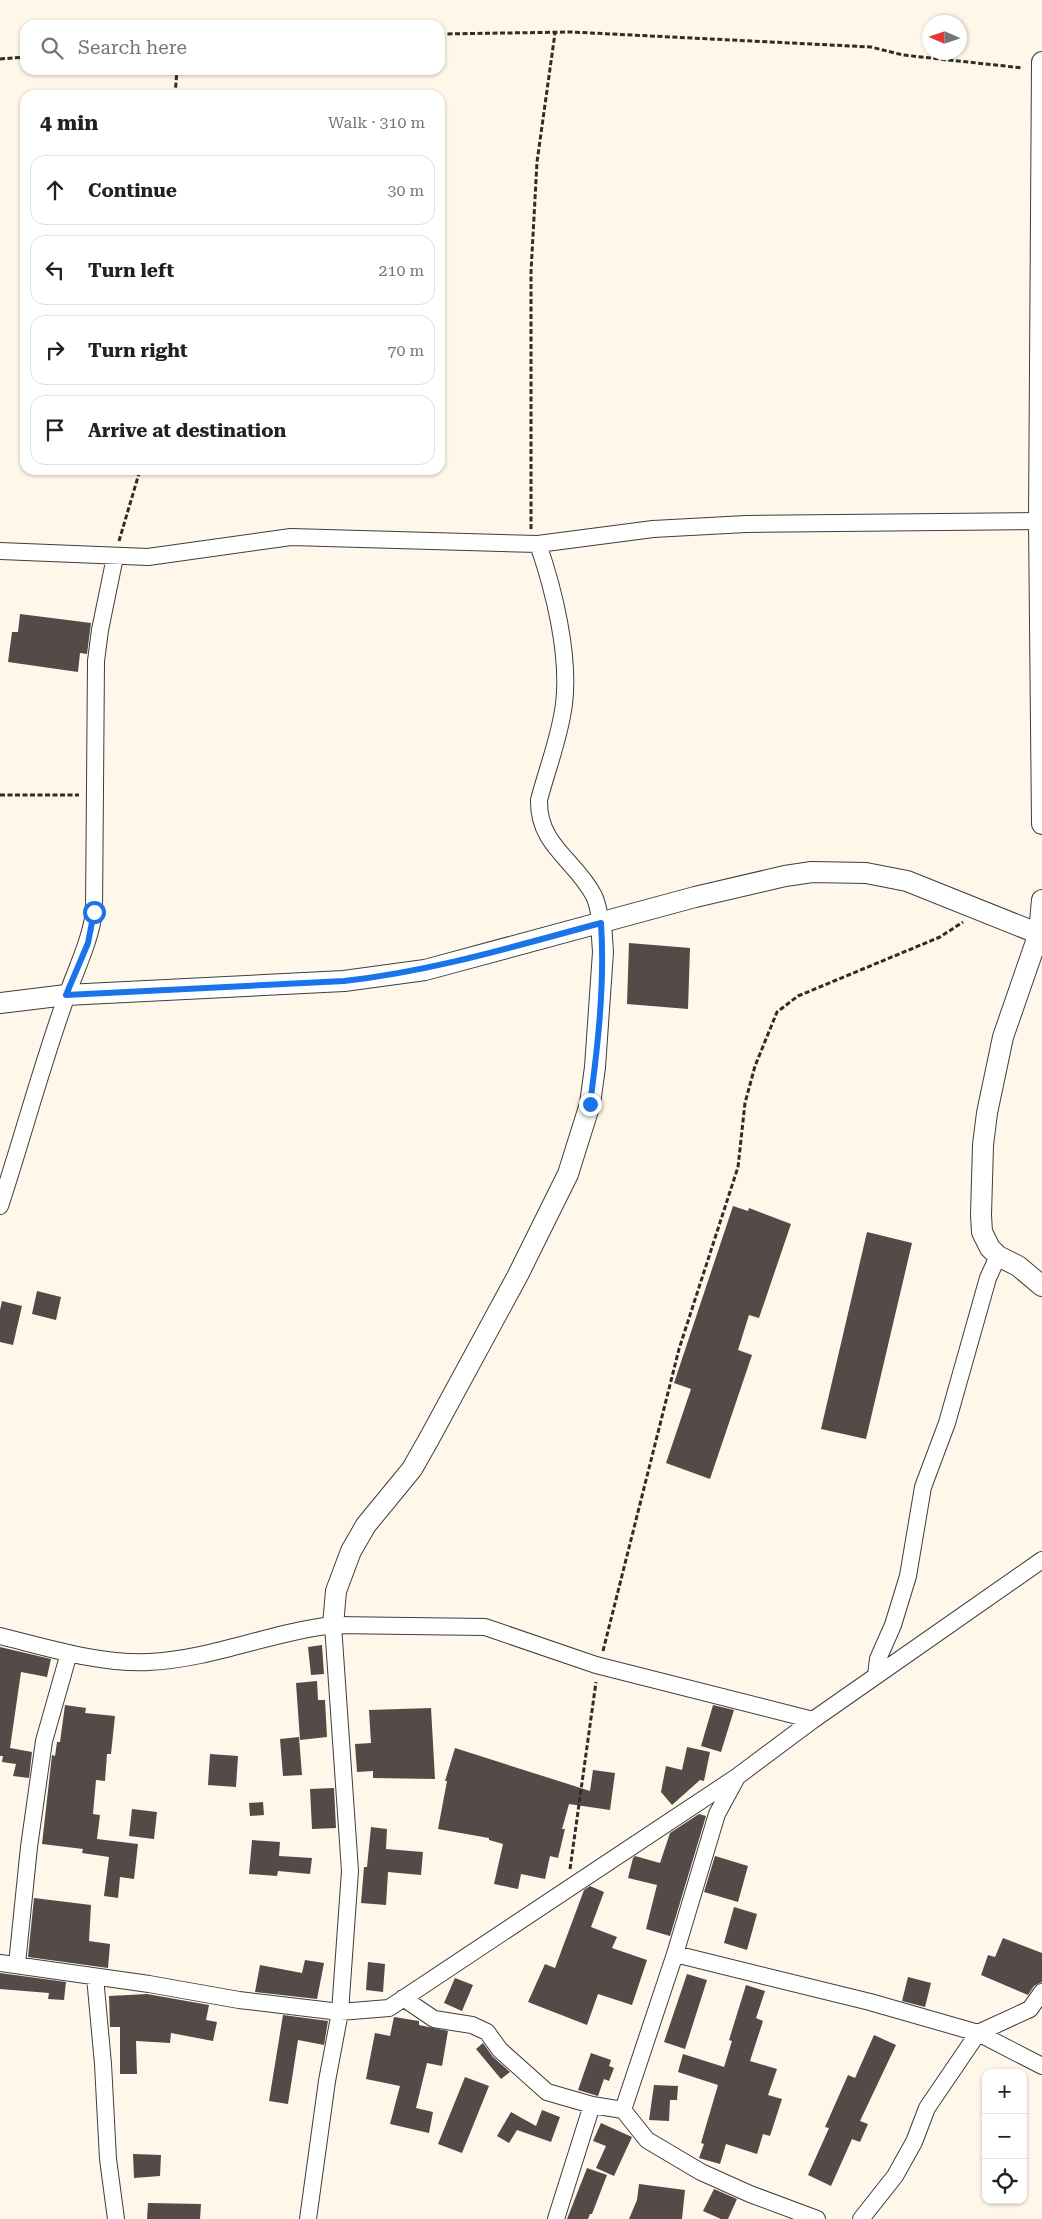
<!DOCTYPE html>
<meta charset="utf-8">
<style>
body{margin:0;font-family:"Roboto Serif",serif;background:#f2f2f2;color:#202124}
.controls{position:absolute;right:15px;bottom:15px;display:grid;overflow:hidden;border-radius:10px;box-shadow:0 1px 4px #0004}
.controls button{width:45px;height:45px;display:grid;place-items:center;padding:0;border:0;border-bottom:1px solid #e0e0e0;background:#fff;color:#202124;font:25px sans-serif}
.compass{position:absolute;left:922px;top:15px;width:45px;height:45px;border-radius:50%;background:#fff;box-shadow:0 1px 4px #0004;rotate:273deg}
.stop{position:absolute;width:15px;height:15px;margin:-11px;border:4px solid #1a73e8;border-radius:50%;background:#fff}
.stop.end{background:#1a73e8;border-color:#fff;box-shadow:0 1px 5px #0008}
.list{margin:0;padding:0;list-style:none}
h2{display:flex;justify-content:space-between;align-items:center;height:65px;margin:0;padding:0 20px;font-size:21px}
h2 small{font-size:16px;font-weight:400;color:#757577}
.list li{display:grid;grid-template-columns:32px 1fr auto;gap:15px;align-items:center;box-sizing:border-box;height:70px;margin:0 10px 10px;padding:0 10px;border:1px solid #e0e0e0;border-radius:15px}
.list b{display:block;font-size:19px;white-space:nowrap}
.list em{font-size:16px;font-style:normal;color:#757577}
.icon{flex:none;width:28px;height:28px;fill:none;stroke:currentColor;stroke-width:2;stroke-linecap:round;stroke-linejoin:round}
.map{position:relative;flex:none;width:1042px;height:2219px;overflow:hidden}
.search{position:absolute;background:#fff;box-shadow:0 1px 4px #0004;left:20px;top:20px;width:425px;height:55px;display:flex;align-items:center;gap:12px;box-sizing:border-box;padding:0 18px;border-radius:15px;color:#757577;font-size:19px}
.panel{position:absolute;background:#fff;box-shadow:0 1px 4px #0004;left:20px;top:90px;width:425px;height:385px;border-radius:15px}
.map>svg:first-child{display:block}
.building{fill:#544a47}
.lines{fill:none;stroke-linecap:round;stroke-linejoin:round}
.minor-casing{stroke:#3e3e3e;stroke-width:18}
.tertiary-casing{stroke:#3e3e3e;stroke-width:22}
.path{stroke:#2d2d2d;stroke-width:3;stroke-dasharray:5 2.5;stroke-linecap:butt}
.minor{stroke:#fff;stroke-width:16}
.tertiary{stroke:#fff;stroke-width:20}
.route{stroke:#1a73e8;stroke-width:6}
</style>
<div class="map">
<svg width="1042" height="2219" viewBox="0 0 1042 2219">
<rect width="100%" height="100%" fill="#fff7e9"/>
<path class="building" d="M20 614 91 623 87 654 80 653 78 672 8 662 12 632H18Z
M629 943 690 948 688 1009 627 1004Z
M733 1206 748 1211 749 1208 791 1224 759 1318 749 1315 738 1350 752 1355 710 1479 666 1463 691 1389 674 1383Z
M867 1232 912 1243 866 1439 821 1429Z
M37 1291 61 1297 56 1320 32 1314Z
M2 1301 22 1306 13 1345 0 1342V1310Z
M322 1645 324 1674 311 1675 308 1647Z
M0 1647 51 1659 47 1677 21 1672 10 1748 32 1752 29 1778 13 1776 16 1764 2 1762 3 1756H0Z
M317 1681 318 1700H325L327 1737 300 1740 296 1683Z
M65 1705 86 1708 85 1713 115 1716 111 1754H107L105 1781 96 1780 93 1814 100 1815 97 1839 138 1844 134 1879 120 1877 118 1898 104 1896 109 1857 82 1853 83 1849 42 1844 52 1755 55 1756 57 1742H60Z
M713 1705 734 1710 721 1752 701 1746Z
M431 1708 435 1779 373 1778V1771L357 1772 355 1744 371 1743 369 1710Z
M299 1737 302 1775 283 1776 280 1739Z
M687 1747 710 1752 704 1781 700 1780 672 1805 661 1792 666 1766 682 1770Z
M455 1748 590 1791 593 1770 615 1773 610 1810 569 1804 562 1829H565L558 1858 550 1856 545 1879 521 1874 518 1889 494 1884 503 1844 489 1840V1838L438 1829 447 1781H445Z
M210 1754 238 1756 236 1787 208 1785Z
M334 1788 336 1828 312 1829 310 1789Z
M263 1802 264 1815 250 1816 249 1803Z
M132 1809 157 1812 154 1839 129 1836Z
M699 1814 706 1816 670 1936 646 1929 657 1885 628 1878 633 1858 635 1856 660 1863 670 1833Z
M371 1827 387 1829 386 1849 423 1852 421 1875 388 1872 386 1905 361 1903 364 1867H367Z
M252 1840 280 1842 279 1856 312 1858 310 1874 278 1871 277 1876 249 1874Z
M715 1856 748 1866 738 1902 704 1892Z
M590 1886 604 1892 591 1927 617 1937 612 1948 647 1960 632 2005 598 1994 587 2025 528 2002 545 1964 555 1968 584 1890Z
M34 1898 91 1905 89 1941 110 1944 108 1968 28 1957Z
M734 1907 757 1914 747 1950 724 1943Z
M1003 1938 1042 1953V1982L1034 1986 1028 1995 981 1975 988 1955 995 1957Z
M305 1960 324 1963 317 1999 255 1992 260 1965 302 1973Z
M368 1962 385 1964 383 1992 366 1990Z
M0 1973 66 1982 64 2000 48 1999 49 1993 0 1989Z
M687 1974 707 1980 685 2049 664 2042Z
M908 1977 931 1983 925 2007 902 2001Z
M455 1978 473 1985 462 2011 444 2003Z
M746 1985 765 1991 756 2018 763 2021 750 2061 777 2069 768 2095 782 2099 770 2136 763 2134 757 2154 726 2144 720 2164 699 2158 704 2144 701 2143 718 2085 678 2072 683 2054 724 2067 732 2041 729 2040Z
M147 1994 209 2005 206 2020 217 2022 213 2041 171 2033 170 2043 136 2041 137 2074H120V2027H110L109 1996Z
M283 2015 328 2021 324 2045 298 2040 288 2104 269 2101Z
M394 2017 419 2021V2025L448 2031 442 2066 427 2063 416 2108 433 2112 429 2133 390 2124 400 2086 366 2079 375 2033 390 2036Z
M874 2035 896 2045 860 2121 868 2124 860 2142 852 2139 831 2186 808 2175 829 2128 825 2127 848 2075 855 2078Z
M483 2043 493 2057 510 2072 501 2079 476 2049Z
M591 2053 611 2060 609 2066 614 2068 609 2081 604 2079 598 2096 578 2090Z
M465 2077 489 2086 462 2153 438 2144Z
M654 2085 678 2086 677 2100H670L669 2121 649 2120Z
M542 2110 560 2117 551 2142 517 2130 509 2143 497 2136 511 2112 536 2126Z
M601 2123 632 2137 614 2176 596 2168 606 2146 593 2141Z
M133 2154 161 2155 160 2176 134 2178Z
M587 2168 607 2175 592 2214H590L588 2219H567Z
M639 2184 685 2190 682 2219H629L637 2200Z
M714 2189 737 2199 728 2219H721L703 2211Z
M148 2203 201 2204 200 2219H147Z"/>
<g class="lines">
<defs>
<path id="minor" d="M538 544C554 590 570 655 564 704 560 737 547 769 539 800 538 846 576 860 594 896 598 904 599 914 601 923
M0 551 148 557 291 537 538 544 653 529 746 524 1039 521
M0 1206C23 1136 42 1064 67 995 77 967 90 941 94 912L96 661 100 630 115 557
M333 1625 485 1627 596 1665 813 1720
M0 1636C49 1648 99 1664 149 1662 212 1659 271 1632 333 1625L350 1871 340 2012 327 2081 308 2219
M876 1675 878 1659 893 1625 908 1576 923 1487 947 1423 988 1278 998 1256
M675 1954 870 2002 978 2033 1042 2066
M0 1963 149 1984 239 2000 340 2012 389 2008 738 1776 813 1720 1042 1560
M17 1964 29 1847 44 1741 69 1653
M95 1977 103 2064 108 2159 116 2219
M403 1998 434 2019 472 2025 487 2032 500 2050 547 2092 592 2105 623 2110 647 2140 701 2172 750 2194 817 2219
M623 2110 675 1954 717 1814 736 1779
M556 2219 592 2105
M861 2219 895 2176 914 2142 927 2108 978 2033 1030 2009 1042 1992"/>
<path id="tertiary" d="M1042 62 1039 521 1042 824
M1042 900 1039 933 1003 1037 987 1113 983 1145 981 1215 982 1232 990 1248 998 1256 1018 1266 1042 1286
M0 1003 66 995 344 981 425 970 695 897 785 876 812 872 866 873 907 881 1042 935
M333 1625 336 1591 351 1551 366 1525 412 1469 429 1439 518 1275 568 1174 590 1104 595 1067 603 952 601 923"/>
</defs>
<use href="#minor" class="minor-casing"/>
<use href="#tertiary" class="tertiary-casing"/>
<path class="path" d="M440 34 571 32 871 47 903 55 1023 68
M0 59 25 57
M175 95 177 70
M531 529V272L537 162 555 33
M119 541 140 470
M0 795H79
M603 1651 679 1349 738 1167 745 1103 755 1066 777 1012 798 996 940 937 963 922
M570 1869 596 1682"/>
<use href="#minor" class="minor"/>
<use href="#tertiary" class="tertiary"/>
</g>
<g class="lines">
<path class="route" d="M94 912 88 943 66 995 344 981C433 971 515 946 601 923 605 982 598 1045 590 1104"/>
</g>
</svg>
<div class="controls">
<button>+</button>
<button>−</button>
<button><svg class="icon" aria-label="locate" viewBox="0 0 24 24"><circle cx="12" cy="12" r="6"/><path d="M12 2v4M12 18v4M2 12h4M18 12h4"/></svg></button>
</div>
<svg class="compass" viewBox="-18 -18 36 36"><path d="M0-13l5 13h-10z" fill="#e53935"/><path d="M0 13l5-13h-10z" fill="#757577"/></svg>
<div class="stop" style="left:94px;top:912px"></div>
<div class="stop end" style="left:590px;top:1104px"></div>
<div class="search"><svg class="icon" aria-label="search" viewBox="0 0 24 24"><circle cx="10" cy="10" r="6"/><path d="M15 15l6 6"/></svg>Search here</div>
<section class="panel">
<h2>4 min<small>Walk · 310 m</small></h2>
<ul class="list">
<li><svg class="icon" aria-label="ahead" viewBox="0 0 24 24"><path d="M12 20V5M6 11l6-6 6 6"/></svg><div><b>Continue</b></div><em>30 m</em></li>
<li><svg class="icon" aria-label="left" viewBox="0 0 24 24"><path d="M17 20v-9H6M10 6l-5 5 5 5"/></svg><div><b>Turn left</b></div><em>210 m</em></li>
<li><svg class="icon" aria-label="right" viewBox="0 0 24 24"><path d="M7 20v-9h11M14 6l5 5-5 5"/></svg><div><b>Turn right</b></div><em>70 m</em></li>
<li><svg class="icon" aria-label="arrive" viewBox="0 0 24 24"><path d="M6 21V4h12l-3 4 3 4H6"/></svg><div><b>Arrive at destination</b></div></li>
</ul>
</section>
</div>
